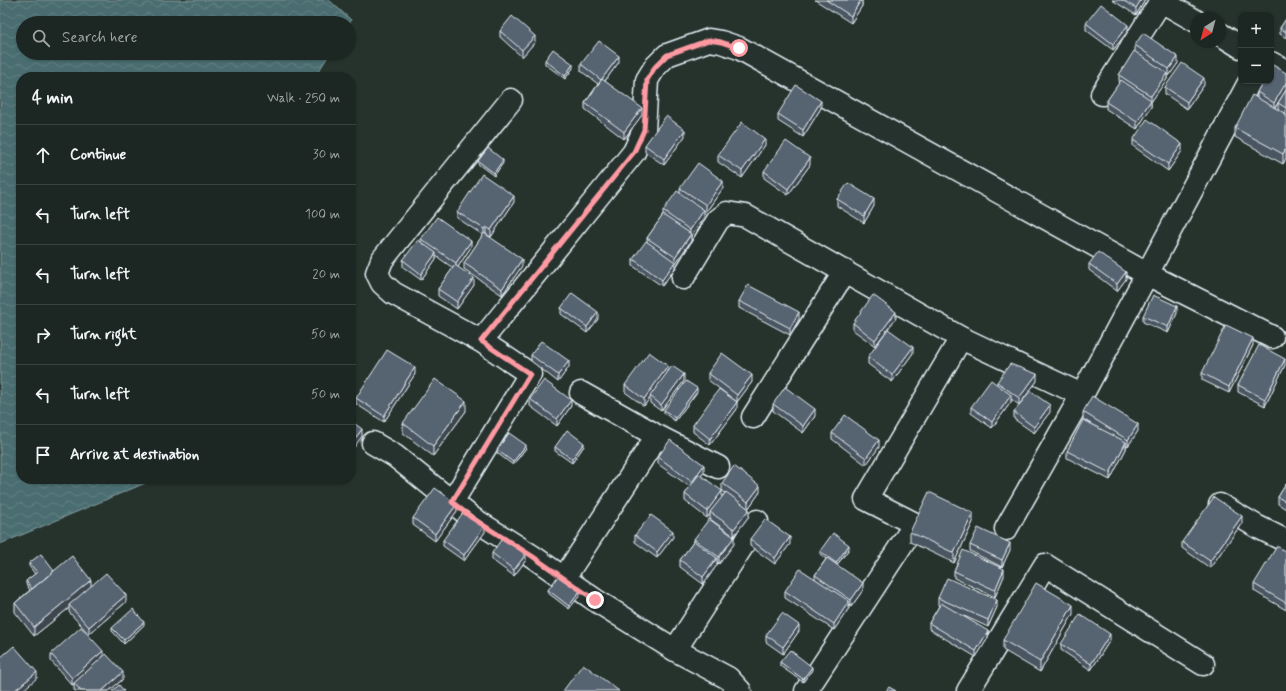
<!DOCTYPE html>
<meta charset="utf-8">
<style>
body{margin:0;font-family:Mynerve,sans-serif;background:#29322f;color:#f1f3f6}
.controls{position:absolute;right:12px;top:12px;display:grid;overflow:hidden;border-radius:8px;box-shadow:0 1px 3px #0004}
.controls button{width:36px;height:36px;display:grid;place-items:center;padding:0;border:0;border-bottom:1px solid #3a4340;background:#1c2622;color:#f1f3f6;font:20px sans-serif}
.compass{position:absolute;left:1190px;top:12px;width:36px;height:36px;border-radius:50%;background:#1c2622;box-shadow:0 1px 3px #0004;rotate:216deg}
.stop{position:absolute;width:12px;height:12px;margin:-9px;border:3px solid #ff9aa2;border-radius:50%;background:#fff}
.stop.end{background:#ff9aa2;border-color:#fff;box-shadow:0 1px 4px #0008}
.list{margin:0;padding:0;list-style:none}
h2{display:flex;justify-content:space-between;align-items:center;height:52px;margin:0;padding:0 16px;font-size:17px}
h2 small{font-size:13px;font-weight:400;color:#a0a5a5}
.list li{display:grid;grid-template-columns:26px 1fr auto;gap:12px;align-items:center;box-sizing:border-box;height:60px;padding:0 16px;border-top:1px solid #3a4340}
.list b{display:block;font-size:15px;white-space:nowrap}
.list em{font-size:13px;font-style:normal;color:#a0a5a5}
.icon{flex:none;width:22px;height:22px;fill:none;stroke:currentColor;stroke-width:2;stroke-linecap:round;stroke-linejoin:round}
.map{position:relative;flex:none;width:1286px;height:691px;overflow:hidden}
.search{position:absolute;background:#1c2622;box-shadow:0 1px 3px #0004;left:16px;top:16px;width:340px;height:44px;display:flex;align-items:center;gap:10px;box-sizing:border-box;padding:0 14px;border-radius:22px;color:#a0a5a5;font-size:15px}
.panel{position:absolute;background:#1c2622;box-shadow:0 1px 3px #0004;left:16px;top:72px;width:340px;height:412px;border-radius:16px}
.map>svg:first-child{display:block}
.water{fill:url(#water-waves);stroke:#89a2a6}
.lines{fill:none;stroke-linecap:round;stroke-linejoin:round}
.minor-casing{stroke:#e8f1f8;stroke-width:25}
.minor{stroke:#26332d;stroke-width:22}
.wall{fill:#4a5560;stroke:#e8f1f8}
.shaded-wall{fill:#3c454e;stroke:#e8f1f8}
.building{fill:#566370;stroke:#e8f1f8}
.route{stroke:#ff9aa2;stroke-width:5}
</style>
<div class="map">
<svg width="1286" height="691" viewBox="0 0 1286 691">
<defs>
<pattern id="water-waves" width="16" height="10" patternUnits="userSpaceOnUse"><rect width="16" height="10" fill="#4a6d70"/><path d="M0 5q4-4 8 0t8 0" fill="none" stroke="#648285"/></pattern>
</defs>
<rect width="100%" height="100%" fill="#26332d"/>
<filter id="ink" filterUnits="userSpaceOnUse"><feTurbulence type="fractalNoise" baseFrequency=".025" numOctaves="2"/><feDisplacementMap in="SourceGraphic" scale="8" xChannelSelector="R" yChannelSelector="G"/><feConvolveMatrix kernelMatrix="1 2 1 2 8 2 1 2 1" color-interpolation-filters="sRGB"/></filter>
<g filter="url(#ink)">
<path class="water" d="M0 0H329L351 20 349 24 23 23V53H330L315 77H21V479H155L0 544Z"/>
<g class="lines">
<defs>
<path id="minor" d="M1220 34 1241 47
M1271 63 1286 71
M1102 94 1161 1 1196 21
M683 278 718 220 727 213 746 216 961 338
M481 341 393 293 382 283 377 273 382 260 511 100
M753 417 845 271
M655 435 718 467
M373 443 395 456 472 518 532 556 595 600 675 650 728 678 740 691
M452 502 530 374 481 341 634 152 644 130 647 80 655 67 667 55 709 40 721 42 739 48 1147 274 1272 337
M1220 505 1258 527 1286 541
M1006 529 1082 395
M564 578 651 445 654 438 652 433 581 393
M675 650 745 542 757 521
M806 691 915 524 866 499 961 338 1082 395 1147 274 1250 81
M968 691 1045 565 1203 664"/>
</defs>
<use href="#minor" class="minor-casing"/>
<use href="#minor" class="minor"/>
</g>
<path class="wall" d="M815 0H862V6L851 23Z
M1112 0H1145L1136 15Z
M1286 19V38L1280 34V28Z
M1086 23 1128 31 1113 50 1086 30Z
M500 31 535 42 522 57 500 37Z
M1135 45 1178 63 1169 76 1167 74V79L1151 102V107L1137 129 1106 109V102L1120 82 1119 81V75L1135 51Z
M545 60 573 68 565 79 545 64Z
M619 62 605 81 642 115 624 139 585 109V103L598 84 581 71V64Z
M1286 73V90L1275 108 1278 110V103L1286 90V158L1283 164 1235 137V128L1257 98V92Z
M1204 85 1187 109 1165 94V87Z
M821 108 803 137 778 121V114Z
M685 136 664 165 645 152V145Z
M1133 140 1182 151 1168 171 1133 146Z
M765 145 742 178 718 162V155Z
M478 161 503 163 494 176 478 164Z
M810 165 788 195 764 178V171Z
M680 188H723L706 212 704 211V217L691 236V241L675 264V268L662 286 633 266V259L647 242V238L663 215V211L680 194Z
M837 199 874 206 864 223 837 206Z
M514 202 491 237 486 234H485L522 266 502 295 464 269V263L483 235 457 218V212Z
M421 239 471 247 458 267 474 285 457 309 438 296V289L453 268 436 256V259L421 280 403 267V260L421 242Z
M1089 264 1126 279 1117 291 1089 270Z
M739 301 799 319 790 335 739 308Z
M561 308 598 319 587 333 561 314Z
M1177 313 1168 333 1143 322V316Z
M896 318 875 346 853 330V323Z
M1253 345 1229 393 1202 380V373Z
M913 353 892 382 868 364V357Z
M531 355 569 367 558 382 531 361Z
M1285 365 1265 406 1238 392V385Z
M668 372 684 381 661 411 650 403V397L644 406 625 392V385Z
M708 373 752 382 737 402 708 380Z
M415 374 384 422 356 404V398Z
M1037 381 1019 405 1011 399V402L992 428 971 413V407L997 384V382Z
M697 392 675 421 664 413V410Z
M530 399 571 406 557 426 530 406Z
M773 404 815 416 803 433 773 411Z
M737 409 710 445 693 432V425Z
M466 411 433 456 403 433V423Z
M1014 412H1050L1034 433 1014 419Z
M1083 412 1138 431 1128 446 1126 445V449L1110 480 1067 458V451L1091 424 1083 419Z
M832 433 879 447 866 465 832 439Z
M584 446 572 463 555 451V447Z
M526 448 513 465 497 453V450Z
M658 457 704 472 701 476 722 497 725 493 722 490V483L760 492 748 509 749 516 734 536 710 519V514L707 518 685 501V494L690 487 658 464Z
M1286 484V509L1278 504V497Z
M457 511 435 541 413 525V518Z
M973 522 954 563 910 542V532Z
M1242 523 1210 568 1182 548V542Z
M485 532 464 561 443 546V540Z
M635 535 673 537 657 558 635 542Z
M694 539 734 544 719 564 717 562V565L703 584 680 567V560L694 541Z
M750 539 790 544 775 564 750 546Z
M970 545 1010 550 1002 567 970 551Z
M849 549 837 565 863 590 851 607 849 605V608L834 630 785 598V591L815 579V575L826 559 820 554V551Z
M1286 552V610L1254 591V584Z
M492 553 526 560 514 576 492 560Z
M29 563 54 571 91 586 126 602 89 634 69 612V608L34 636 15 612V603L30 590 26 584V581L35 574 29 566Z
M954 571 1004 576 995 597 954 578Z
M548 590 580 595 569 609 548 593Z
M938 598 997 607 988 627 962 615 988 638 976 657 929 629V623L939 606 938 605Z
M1073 614 1040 672 1003 650V640Z
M144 625 124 644 112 631V628Z
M799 631 783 654 766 642V635Z
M1110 640 1091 670 1061 650V644Z
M51 654 103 658 123 679 109 691H75L74 690V684L72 685 51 661Z
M780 662 812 670 803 682 780 666Z"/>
<path class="shaded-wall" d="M861 0H862V6L851 23V16Z
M1141 0H1145L1136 15V8Z
M1128 25V31L1113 50V44Z
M535 36V42L522 57V50Z
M619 56V62L601 86V80Z
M1178 57V63L1169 76V69Z
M573 64V68L565 79V76Z
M1167 73V79L1151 102V107L1137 129V122L1151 100V96Z
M1204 78V85L1187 109V102Z
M1286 83V90L1274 109V103Z
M821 101V108L803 137V130Z
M642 108V115L624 139V132Z
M685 130V136L664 165V159Z
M765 139V145L742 178V171Z
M1182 144V151L1168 171V164Z
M1286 148V158L1283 164V154Z
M810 158V165L788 195V189Z
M503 160V163L494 176V173Z
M723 181V188L706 212V205Z
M514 196V202L491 237V230Z
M874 199V206L864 223V216Z
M704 210V217L691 236V241L675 264V257L690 236V230Z
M486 227V234L484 236V229Z
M471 241V247L456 270V263Z
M436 253V259L421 280V274Z
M522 259V266L502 295V289Z
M675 262V268L662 286V280Z
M1126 272V279L1117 291V284Z
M474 278V285L457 309V302Z
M1177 306V313L1168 333V327Z
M598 312V319L587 333V327Z
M799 312V319L790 335V328Z
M896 312V318L875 346V340Z
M1253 338V345L1229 393V387Z
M913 347V353L892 382V375Z
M1285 359V365L1265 406V399Z
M569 361V367L558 382V375Z
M668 366V373L644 406V399Z
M415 367V374L384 422V416Z
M684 374V381L661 411V405Z
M1037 374V381L1019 405V398Z
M752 375V382L737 402V395Z
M697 388V392L675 421V418Z
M1011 395V402L992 428V422Z
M571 400V406L557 426V419Z
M466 401V411L433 456V446Z
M737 402V409L710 445V439Z
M1050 405V412L1034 433V427Z
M815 409V416L803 433V426Z
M1138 424V431L1128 446V440Z
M362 429V436L351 452V445Z
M879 440V447L866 465V458Z
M1126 442V449L1110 480V473Z
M584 443V446L572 463V459Z
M526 445V448L513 465V462Z
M704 465V472L692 488V482Z
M760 486V492L748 509V502Z
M722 491V498L710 512V514L707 518V511Z
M457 504V511L435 541V534Z
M749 509V516L734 536V529Z
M973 513V522L954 563V553Z
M1242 516V523L1210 568V561Z
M485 525V532L464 561V555Z
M673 531V537L657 558V552Z
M734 537V544L719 564V557Z
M790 537V544L775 564V558Z
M1010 543V550L1002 567V560Z
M849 545V549L836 566V563Z
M526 554V560L514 576V570Z
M717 558V565L703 584V577Z
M1004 569V576L995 597V590Z
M91 580V590L69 605V608L34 636V627Z
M863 583V590L851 607V600Z
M580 591V595L569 609V606Z
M126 595V602L89 634V627Z
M997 600V607L988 627V620Z
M849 601V608L834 630V624Z
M1073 605V614L1040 672V662Z
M144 622V625L124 644V640Z
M799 625V631L783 654V647Z
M988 631V638L976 657V651Z
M1110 634V640L1091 670V664Z
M103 651V658L72 685V678Z
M812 667V670L803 682V679Z
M37 672V678L22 691H14Z
M123 672V679L109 691H102Z"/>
<path class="building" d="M826 0H861L851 16Z
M1122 0H1141L1136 8Z
M1101 4 1128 25 1113 44 1086 23Z
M512 16 535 36 522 50 500 31Z
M1286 19V32L1280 28Z
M1143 33 1178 57 1169 69 1135 45Z
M599 41 619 56 601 80 581 64Z
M553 49 573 64 565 76 545 60Z
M1134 51 1167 73 1151 96 1119 75Z
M1182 63 1204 78 1187 102 1165 87Z
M1273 65 1286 73V83L1274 103 1257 92 1263 81H1271V68Z
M602 79 642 108 624 132 585 103Z
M1121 80 1151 100 1137 122 1106 102Z
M796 85 821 101 803 130 778 114Z
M1286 90V108L1278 103Z
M1252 95 1286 114V148L1283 154 1235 128Z
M666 116 685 130 664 159 645 145Z
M1147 119 1182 144 1168 164 1133 140Z
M742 122 765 139 742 171 718 155Z
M786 141 810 158 788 189 764 171Z
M488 148 503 160 494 173 478 161Z
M698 163 723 181 706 205 680 188Z
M482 174 514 196 491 230 486 227 484 229 457 212Z
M848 183 874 199 864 216 837 199Z
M677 191 704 210 690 230 663 211Z
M663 215 691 234 675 257 647 238Z
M437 217 471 241 456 263 421 239Z
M484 233 522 259 502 289 464 263Z
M418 240 436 253 421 274 403 260Z
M646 241 675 262 662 280 633 259Z
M1098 252 1126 272 1117 284 1089 264Z
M455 265 474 278 457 302 438 289Z
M748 285 799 312 790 328 739 301Z
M572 293 598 312 587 327 561 308Z
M873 295 896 312 875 340 853 323Z
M1153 295 1177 306 1168 327 1143 316Z
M1226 325 1253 338 1229 387 1202 373Z
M888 329 913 347 892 375 868 357Z
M541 341 569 361 558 375 531 355Z
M1259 345 1285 359 1265 399 1238 385Z
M387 350 415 367 384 416 356 398Z
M649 352 668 366 644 399 625 385Z
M722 353 752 375 737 395 708 373Z
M1010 364 1037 374 1019 398 997 382Z
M672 366 684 374 661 405 650 396Z
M435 379 466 401 433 446 403 423Z
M544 380 571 400 557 419 530 399Z
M991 380 1011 395 992 422 971 407Z
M686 381 697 388 675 418 664 410Z
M785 387 815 409 803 426 773 404Z
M719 389 737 402 710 439 693 425Z
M1030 391 1050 405 1034 427 1014 412Z
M1092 396 1138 424 1128 440 1083 412Z
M845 415 879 440 866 458 832 433Z
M1083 420 1126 442 1110 473 1067 451Z
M351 421 362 429 351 445Z
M567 430 584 443 572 459 555 447Z
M509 433 526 445 513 462 497 450Z
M670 440 704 465 692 482 658 457Z
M734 466 760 486 748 502 722 483Z
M699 474 722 491 707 511 685 494Z
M1286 484V502L1278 497Z
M435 488 457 504 435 534 413 518Z
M726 492 749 509 734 529 710 512Z
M929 492 973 513 954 553 910 532Z
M1214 497 1242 516 1210 561 1182 542Z
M465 510 485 525 464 555 443 540Z
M651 515 673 531 657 552 635 535Z
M709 519 734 537 719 557 694 539Z
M765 519 790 537 775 558 750 539Z
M978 528 1010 543 1002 560 970 545Z
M833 533 849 545 836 563 820 551Z
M503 537 526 554 514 570 492 553Z
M694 541 717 558 703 577 680 560Z
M1277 546 1286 552V603L1254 584Z
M963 550 1004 569 995 590 954 571Z
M41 554 54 571 32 589 26 581 37 572 29 563Z
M72 556 91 580 34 627 15 603Z
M827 558 863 583 851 600 815 575Z
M800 569 849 601 834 624 785 591Z
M106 573 126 595 89 627 69 605Z
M558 576 580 591 569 606 548 590Z
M947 578 997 600 988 620 938 598Z
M1036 583 1073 605 1040 662 1003 640Z
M941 603 988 631 976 651 929 623Z
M133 609 144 622 124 640 112 628Z
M782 613 799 625 783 647 766 635Z
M1080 614 1110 634 1091 664 1061 644Z
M81 627 103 651 72 678 51 654Z
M14 646 37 672 14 691H2L0 689V658Z
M790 650 812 667 803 679 780 662Z
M106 654 123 672 102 691H81L74 683Z
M583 664 619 691H563Z
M119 685 124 691H112Z
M889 687 896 691H886Z"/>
</g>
<g class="lines" filter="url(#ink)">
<path class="route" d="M595 600 532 556 472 518 452 502 530 374 481 341 634 152 644 130 647 80 655 67 667 55 709 40 721 42 739 48"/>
</g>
</svg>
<div class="controls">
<button>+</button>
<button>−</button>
</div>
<svg class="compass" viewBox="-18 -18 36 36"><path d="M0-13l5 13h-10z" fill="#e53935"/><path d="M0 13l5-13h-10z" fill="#a0a5a5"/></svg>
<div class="stop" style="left:739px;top:48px"></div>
<div class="stop end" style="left:595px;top:600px"></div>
<div class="search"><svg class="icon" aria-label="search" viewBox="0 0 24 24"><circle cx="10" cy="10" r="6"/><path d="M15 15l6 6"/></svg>Search here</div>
<section class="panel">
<h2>4 min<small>Walk · 250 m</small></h2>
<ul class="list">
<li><svg class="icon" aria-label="ahead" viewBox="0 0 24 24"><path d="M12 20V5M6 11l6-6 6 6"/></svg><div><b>Continue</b></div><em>30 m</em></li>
<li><svg class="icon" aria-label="left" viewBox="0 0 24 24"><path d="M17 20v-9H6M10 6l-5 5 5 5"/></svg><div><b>Turn left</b></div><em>100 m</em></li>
<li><svg class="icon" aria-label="left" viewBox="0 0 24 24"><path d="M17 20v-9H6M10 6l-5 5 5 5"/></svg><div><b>Turn left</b></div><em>20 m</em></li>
<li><svg class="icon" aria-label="right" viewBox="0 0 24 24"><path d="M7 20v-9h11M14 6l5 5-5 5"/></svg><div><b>Turn right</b></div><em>50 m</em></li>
<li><svg class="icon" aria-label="left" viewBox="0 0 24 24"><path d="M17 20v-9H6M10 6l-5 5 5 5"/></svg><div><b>Turn left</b></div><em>50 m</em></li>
<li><svg class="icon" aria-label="arrive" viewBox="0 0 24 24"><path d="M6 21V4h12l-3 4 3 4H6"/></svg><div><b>Arrive at destination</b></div></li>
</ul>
</section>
</div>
